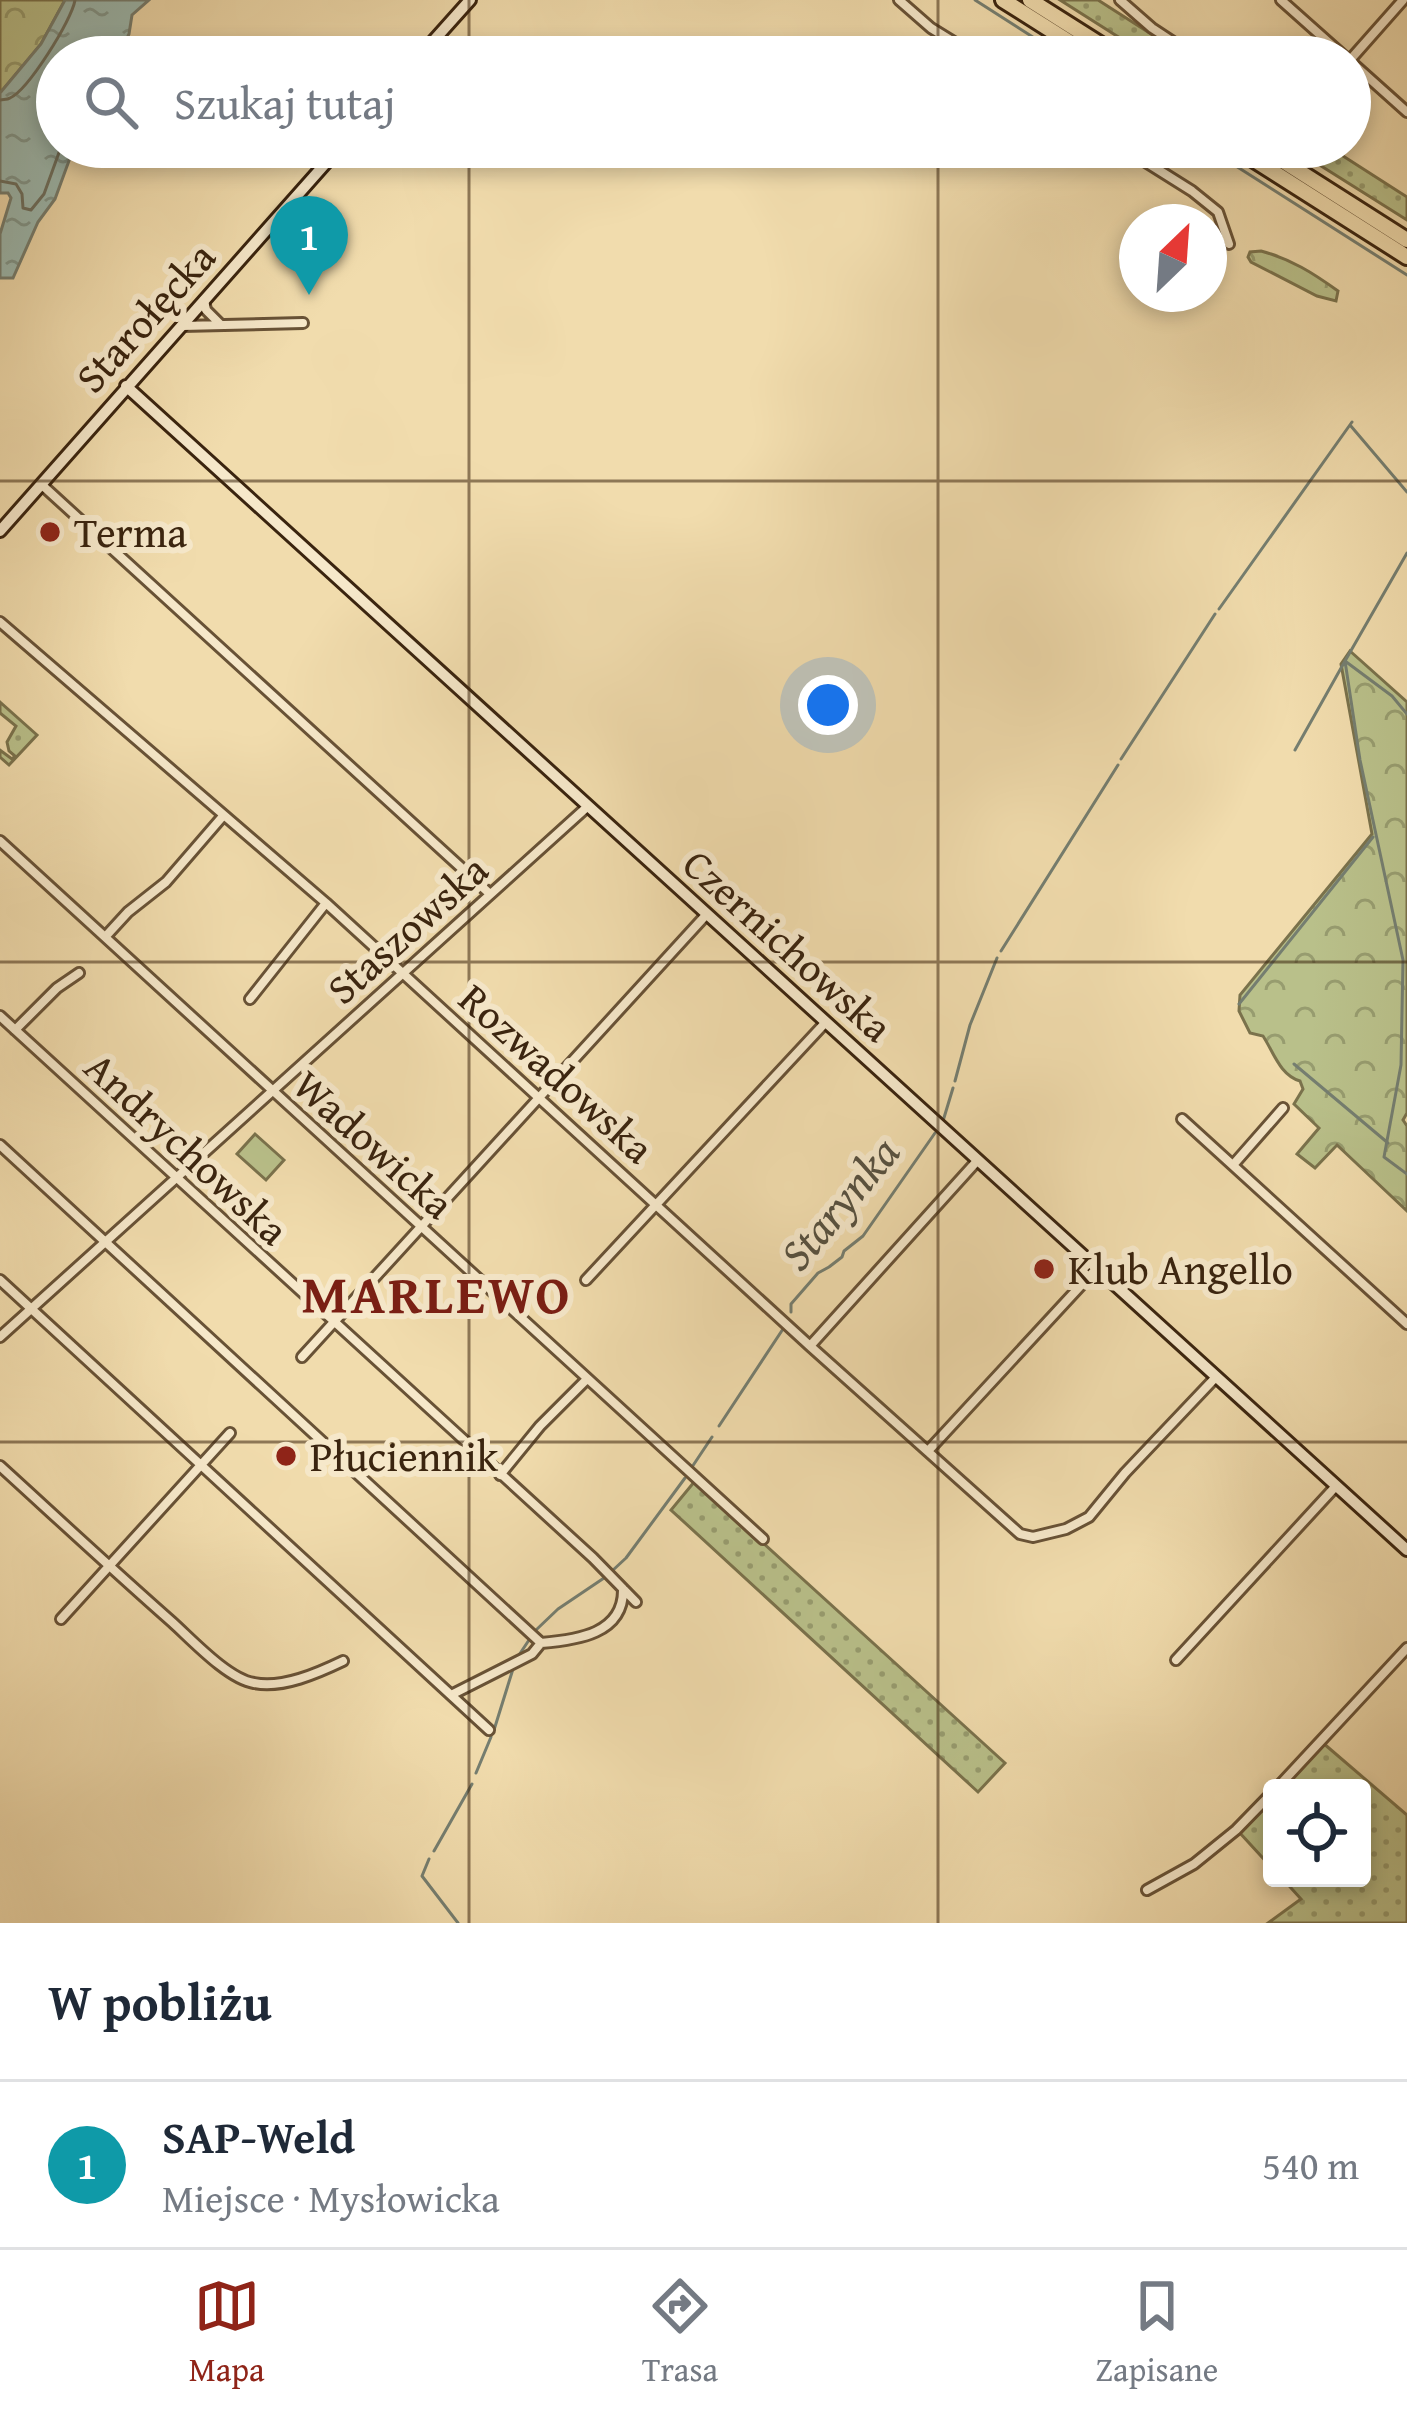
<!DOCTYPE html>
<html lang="pl">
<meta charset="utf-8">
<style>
body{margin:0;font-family:"Gentium Book Plus",serif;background:#f6f6f7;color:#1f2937}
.controls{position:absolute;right:36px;bottom:36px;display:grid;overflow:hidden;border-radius:12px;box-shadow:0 6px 18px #0003}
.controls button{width:108px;height:108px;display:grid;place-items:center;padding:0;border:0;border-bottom:3px solid #e0e1e3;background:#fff;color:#1f2937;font:60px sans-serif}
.compass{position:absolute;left:1119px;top:204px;width:108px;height:108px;border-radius:50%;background:#fff;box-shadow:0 6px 18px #0003;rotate:25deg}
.you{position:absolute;left:828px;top:705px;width:42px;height:42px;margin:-30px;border:9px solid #fff;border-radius:50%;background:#1a73e8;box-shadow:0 0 0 18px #1a73e833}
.badge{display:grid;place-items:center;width:78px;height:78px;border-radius:50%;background:#8f2418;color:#fff;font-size:39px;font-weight:700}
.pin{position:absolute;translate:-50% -99px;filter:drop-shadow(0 3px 6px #0008)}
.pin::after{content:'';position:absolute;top:63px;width:42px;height:36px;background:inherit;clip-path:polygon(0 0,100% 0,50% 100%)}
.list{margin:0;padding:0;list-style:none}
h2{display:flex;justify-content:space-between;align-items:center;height:156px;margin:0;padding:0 48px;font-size:51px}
h2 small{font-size:39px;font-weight:400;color:#747a83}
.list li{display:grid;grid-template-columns:78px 1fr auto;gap:36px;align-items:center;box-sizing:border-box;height:168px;padding:0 48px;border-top:3px solid #e0e1e3}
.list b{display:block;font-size:45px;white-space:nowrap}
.list p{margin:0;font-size:39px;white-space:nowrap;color:#747a83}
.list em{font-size:39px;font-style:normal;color:#747a83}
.icon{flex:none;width:66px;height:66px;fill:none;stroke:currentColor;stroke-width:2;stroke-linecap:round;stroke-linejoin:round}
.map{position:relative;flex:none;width:1407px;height:1923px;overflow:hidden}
.search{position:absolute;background:#fff;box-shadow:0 6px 18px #0003;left:36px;right:36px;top:36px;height:132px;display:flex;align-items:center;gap:30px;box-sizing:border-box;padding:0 42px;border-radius:66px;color:#747a83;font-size:45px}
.sheet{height:324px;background:#fff}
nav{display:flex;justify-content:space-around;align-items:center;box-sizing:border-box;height:168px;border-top:3px solid #e0e1e3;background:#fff;font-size:33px;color:#747a83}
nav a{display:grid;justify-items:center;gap:6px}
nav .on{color:#8f2418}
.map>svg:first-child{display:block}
.grass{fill:url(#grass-dots);stroke:#7a724c;stroke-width:3}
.forest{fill:url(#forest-crowns);stroke:#7a724c;stroke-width:3}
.pitch{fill:#b9c08a;stroke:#7a724c;stroke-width:3}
.water{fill:url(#water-ripples);stroke:#757e70;stroke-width:3}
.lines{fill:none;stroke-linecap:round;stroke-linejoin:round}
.shore{stroke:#6b6f60;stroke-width:3}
.stream{stroke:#757e70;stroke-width:3}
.street-casing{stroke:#685236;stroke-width:14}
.secondary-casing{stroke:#3a240f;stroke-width:16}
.highway-casing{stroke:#3a240f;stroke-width:20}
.street{stroke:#f6e8ca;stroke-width:8}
.secondary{stroke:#f6e8ca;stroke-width:10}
.highway{stroke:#f1dcad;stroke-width:14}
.grid{fill:none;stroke:#3a240f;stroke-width:3;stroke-opacity:0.55}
.poi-dot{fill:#8f2418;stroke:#f6e8ca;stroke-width:4.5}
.labels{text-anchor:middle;stroke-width:12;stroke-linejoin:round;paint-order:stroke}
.street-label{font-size:42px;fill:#3a240f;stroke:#f6e8ca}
.poi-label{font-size:42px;fill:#3a240f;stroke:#f6e8ca;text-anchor:start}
.water-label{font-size:45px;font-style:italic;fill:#575140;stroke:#f6e8ca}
.district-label{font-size:54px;font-weight:bold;letter-spacing:3px;fill:#7a1f14;stroke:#f6e8ca}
</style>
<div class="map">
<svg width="1407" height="1923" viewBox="0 0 1407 1923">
<defs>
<pattern id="grass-dots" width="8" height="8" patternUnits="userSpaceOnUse" patternTransform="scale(3)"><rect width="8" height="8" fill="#b9c08a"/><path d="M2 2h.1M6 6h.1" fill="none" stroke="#979c6f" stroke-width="1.8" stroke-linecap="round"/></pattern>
<pattern id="forest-crowns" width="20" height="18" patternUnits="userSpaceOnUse" patternTransform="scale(3)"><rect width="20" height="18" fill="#b9c08a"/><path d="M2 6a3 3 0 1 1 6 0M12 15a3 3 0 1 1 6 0" fill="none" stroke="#979c6f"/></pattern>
<pattern id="water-ripples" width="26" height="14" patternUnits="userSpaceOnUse" patternTransform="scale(3)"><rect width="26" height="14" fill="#9cbab1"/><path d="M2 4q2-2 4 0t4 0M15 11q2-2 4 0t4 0" fill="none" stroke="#80978e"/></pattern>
</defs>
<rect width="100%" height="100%" fill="#f1dcad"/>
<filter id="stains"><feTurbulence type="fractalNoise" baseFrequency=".00167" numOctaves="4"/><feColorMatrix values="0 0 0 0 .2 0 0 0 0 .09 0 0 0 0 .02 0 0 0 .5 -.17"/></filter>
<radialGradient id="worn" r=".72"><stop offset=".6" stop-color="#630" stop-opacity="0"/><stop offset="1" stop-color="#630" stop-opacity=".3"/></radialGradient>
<path class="grass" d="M1060 0H1098L1187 57H1150Z
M1291 147H1329L1407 197V220Z
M0 702 37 735 9 765 0 757V750L12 759 15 756 9 751 7 742 16 726 0 713Z
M695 1481 1005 1763 978 1792 671 1510Z
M1323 1743 1407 1815V1923H1268L1301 1899 1282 1878H1362V1788H1280Z
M1272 1797V1868L1239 1832Z"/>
<path class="forest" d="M0 0H65L41 44 0 93Z
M1261 251C1291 259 1313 273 1338 291L1336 301 1317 296 1251 262 1248 257 1250 252Z
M1350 651 1407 702V1113L1403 1120 1407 1126V1211L1337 1145 1315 1168 1297 1154 1319 1128 1294 1104 1303 1089 1300 1081C1280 1075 1274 1053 1263 1036L1250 1033 1239 1011 1240 995 1372 834 1341 664Z"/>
<path class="pitch" d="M255 1134 284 1160 266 1180 237 1154Z"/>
<path class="water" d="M65 0H149L132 15 129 34 118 57H57V147H74L55 199 38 222 13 278H0V234L11 198 8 193H0V93L41 44Z"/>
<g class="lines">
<path class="shore" d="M0 100C3 99 7 100 10 98 28 90 72 20 75 0
M0 181 16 184 22 194 23 208 31 210 44 194 61 147"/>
<path class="stream" d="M975 0 1064 57
M1206 147 1407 275
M1350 425 1407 492
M1407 553 1345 661 1360 760 1403 960 1401 1065 1384 1157 1407 1174
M1219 609 1352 422
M1295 750 1345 661 1392 696 1407 714
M1121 759 1215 614
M1001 951 1118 765
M1239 1004 1373 837
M1294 1064 1388 1143
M955 1081 970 1025 997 958
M943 1121 953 1088
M791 1312V1304L818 1273 829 1267 842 1257 844 1251 863 1236 935 1133
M719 1426 783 1329
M692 1467 712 1437
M612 1571 626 1558 685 1478
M536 1630 558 1609 604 1578
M519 1655 529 1640
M494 1730 513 1669
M476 1773 491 1737
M434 1851 472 1784
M429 1859 422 1876 458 1923"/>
<defs>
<path id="street" d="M899 0 931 28 978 57
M1120 0 1152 28 1196 57
M1281 0 1345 57
M1350 60 1403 0
M1350 61 1407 112
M1122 147 1192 191 1218 212 1229 244
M204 300 206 310 221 325
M182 326 303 323
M42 485 490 894
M0 622 326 903 810 1346 1020 1534 1033 1537 1066 1529 1089 1517 1125 1473 1216 1377
M0 841 763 1539
M106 936 128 912 166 882 223 816
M250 999 326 903
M0 1016 593 1558 636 1602
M15 1030 57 988 79 973
M1182 1119 1407 1324
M0 1145 541 1643
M1233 1165 1283 1108
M0 1280 489 1730
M586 1280 825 1023
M0 1337 587 807
M810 1346 977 1161
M302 1357 706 915
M928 1451 1096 1269
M0 1466C57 1518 114 1571 172 1622 192 1640 228 1679 254 1683 282 1689 318 1673 343 1661
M500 1475 540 1426 587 1379
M61 1619 230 1433
M1176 1660 1336 1486
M451 1695 532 1654 541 1643C577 1640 624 1634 623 1589
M1277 1788 1407 1648
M1147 1890 1194 1864 1236 1830 1272 1793"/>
<path id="secondary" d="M419 57 470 0
M126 386 1407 1550
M0 531 340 147"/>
<path id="highway" d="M1003 0 1093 57
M1030 0 1120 57
M1234 147 1407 257
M1261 147 1407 240"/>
</defs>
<use href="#street" class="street-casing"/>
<use href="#secondary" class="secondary-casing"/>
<use href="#highway" class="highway-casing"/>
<use href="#street" class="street"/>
<use href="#secondary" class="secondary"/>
<use href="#highway" class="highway"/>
</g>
<path class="grid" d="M469 0V57M938 0V57M469 147V1923M938 147V1923M0 481H1407M0 962H1407M0 1442H1407"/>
<g class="poi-dot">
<circle cx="50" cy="532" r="12"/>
<circle cx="1044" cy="1269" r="12"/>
<circle cx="286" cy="1456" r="12"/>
</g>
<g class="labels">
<g class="street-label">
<text transform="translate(145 317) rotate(-48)" y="15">Starołęcka</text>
<text transform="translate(407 929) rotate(-42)" y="15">Staszowska</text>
<text transform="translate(788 945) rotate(42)" y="15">Czernichowska</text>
<text transform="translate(557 1073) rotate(42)" y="15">Rozwadowska</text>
<text transform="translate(374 1144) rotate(42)" y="15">Wadowicka</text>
<text transform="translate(187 1148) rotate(43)" y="15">Andrychowska</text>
</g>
<g class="poi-label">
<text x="74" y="547">Terma</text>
<text x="1068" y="1284">Klub Angello</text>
<text x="310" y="1471">Płuciennik</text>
</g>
<g class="water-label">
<text transform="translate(839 1203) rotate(-50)" y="16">Starynka</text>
</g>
<g class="district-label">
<text x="437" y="1313">MARLEWO</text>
</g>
</g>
<rect width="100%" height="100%" filter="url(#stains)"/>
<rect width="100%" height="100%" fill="url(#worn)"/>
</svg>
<div class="controls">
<button><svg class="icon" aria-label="locate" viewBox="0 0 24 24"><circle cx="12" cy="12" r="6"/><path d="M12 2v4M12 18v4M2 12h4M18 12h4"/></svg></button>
</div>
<svg class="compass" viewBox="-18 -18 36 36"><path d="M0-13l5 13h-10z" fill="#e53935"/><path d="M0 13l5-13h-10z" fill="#747a83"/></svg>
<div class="you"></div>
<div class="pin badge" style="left:309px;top:295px;background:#0f9aa8">1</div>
<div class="search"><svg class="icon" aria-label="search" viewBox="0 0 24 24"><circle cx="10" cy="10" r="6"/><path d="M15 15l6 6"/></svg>Szukaj tutaj</div>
</div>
<section class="sheet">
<h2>W pobliżu<small></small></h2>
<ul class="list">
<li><span class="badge" style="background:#0f9aa8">1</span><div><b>SAP-Weld</b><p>Miejsce · Mysłowicka</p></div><em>540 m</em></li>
</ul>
</section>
<nav>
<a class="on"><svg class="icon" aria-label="map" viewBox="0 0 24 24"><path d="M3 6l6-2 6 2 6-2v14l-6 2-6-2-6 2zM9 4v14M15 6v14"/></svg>Mapa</a>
<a><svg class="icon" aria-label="directions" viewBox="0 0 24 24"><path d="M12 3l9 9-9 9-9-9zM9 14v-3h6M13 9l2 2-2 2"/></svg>Trasa</a>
<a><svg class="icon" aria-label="saved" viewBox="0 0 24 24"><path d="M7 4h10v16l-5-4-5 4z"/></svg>Zapisane</a>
</nav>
